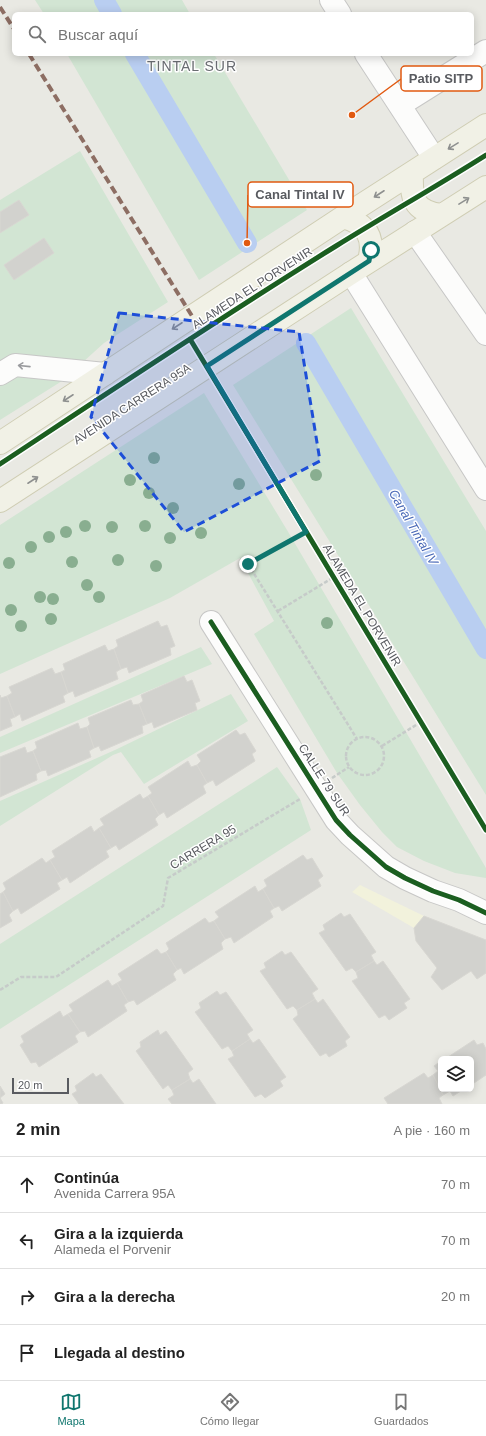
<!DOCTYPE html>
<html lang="es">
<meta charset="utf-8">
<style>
body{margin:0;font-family:Helvetica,sans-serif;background:#f2f2f2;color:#222}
.controls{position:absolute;right:12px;bottom:12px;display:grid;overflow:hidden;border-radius:6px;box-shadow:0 2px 10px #0003}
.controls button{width:36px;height:36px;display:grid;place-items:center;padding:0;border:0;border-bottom:1px solid #e0e0e0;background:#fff;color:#222;font:20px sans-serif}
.scale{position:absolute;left:12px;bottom:10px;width:57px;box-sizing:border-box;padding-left:4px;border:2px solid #595b60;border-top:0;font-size:11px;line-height:14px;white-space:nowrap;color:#595b60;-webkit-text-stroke:3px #fff;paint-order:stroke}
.stop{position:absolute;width:12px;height:12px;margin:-9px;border:3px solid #0f766e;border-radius:50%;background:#fff}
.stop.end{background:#0f766e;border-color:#fff;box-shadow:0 1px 4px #0008}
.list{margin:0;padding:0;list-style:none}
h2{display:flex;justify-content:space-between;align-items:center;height:52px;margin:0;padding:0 16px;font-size:17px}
h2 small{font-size:13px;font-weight:400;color:#767676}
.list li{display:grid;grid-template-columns:26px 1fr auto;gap:12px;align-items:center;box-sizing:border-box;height:56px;padding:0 16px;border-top:1px solid #e0e0e0}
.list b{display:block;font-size:15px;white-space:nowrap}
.list p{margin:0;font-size:13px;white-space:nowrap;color:#767676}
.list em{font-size:13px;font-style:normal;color:#767676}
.icon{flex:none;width:22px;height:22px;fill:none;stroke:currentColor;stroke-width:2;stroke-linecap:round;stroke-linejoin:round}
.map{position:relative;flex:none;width:486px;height:1104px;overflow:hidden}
.search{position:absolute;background:#fff;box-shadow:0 2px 10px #0003;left:12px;right:12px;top:12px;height:44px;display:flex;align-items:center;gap:10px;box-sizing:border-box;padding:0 14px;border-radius:6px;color:#767676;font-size:15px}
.sheet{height:276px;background:#fff}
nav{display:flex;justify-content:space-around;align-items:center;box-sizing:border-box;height:56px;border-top:1px solid #e0e0e0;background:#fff;font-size:11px;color:#767676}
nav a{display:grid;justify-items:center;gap:2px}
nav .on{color:#0f766e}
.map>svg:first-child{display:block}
.commercial{fill:#f2f2dc}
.green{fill:#d2e5d3}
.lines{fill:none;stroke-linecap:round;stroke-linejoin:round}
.canal{stroke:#b9cef1;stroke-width:20}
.building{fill:#d2d2ce;stroke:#d8d7d2}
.minor-casing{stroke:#c7c7c6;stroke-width:24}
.major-casing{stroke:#cfcdb3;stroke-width:24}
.path{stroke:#c6cbc9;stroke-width:2.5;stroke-dasharray:4 2;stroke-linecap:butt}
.minor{stroke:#fcfcfb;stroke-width:22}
.major{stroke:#f1f1e6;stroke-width:22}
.quiet{stroke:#8d6e63;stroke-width:4;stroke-dasharray:8 4;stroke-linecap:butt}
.cycleway-casing{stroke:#fff;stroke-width:8}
.cycleway{stroke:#1b5e20;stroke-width:5}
.tree{fill:#89ae90}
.oneway{stroke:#8e908f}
.oneway2{stroke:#9a9b9e}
.route{stroke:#0f766e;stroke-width:5}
.marked{fill:#1d4ed8;fill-opacity:0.2;stroke:#1d4ed8;stroke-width:3;stroke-dasharray:8 5;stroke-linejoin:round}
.labels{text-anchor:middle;stroke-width:3;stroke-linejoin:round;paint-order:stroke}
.street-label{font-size:12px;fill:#595b60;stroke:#fff}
.water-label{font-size:13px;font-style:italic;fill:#4a69b7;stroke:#fff}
.quarter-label{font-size:14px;letter-spacing:1px;fill:#6a6d72;stroke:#fff}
.leader{fill:none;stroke:#e15910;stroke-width:1.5}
.callout-dot{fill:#e15910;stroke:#fff;stroke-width:1.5}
.callout{fill:#fff;stroke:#e15910;stroke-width:1.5}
.callout-label{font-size:13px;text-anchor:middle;font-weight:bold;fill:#595b60}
</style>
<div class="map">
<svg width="486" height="1104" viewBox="0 0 486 1104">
<rect width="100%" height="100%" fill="#e9e9e3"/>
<path class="commercial" d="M360 885 424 916 414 928 352 892Z"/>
<path class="green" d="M35 0H182L190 14H44Z
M67 54H214L307 210 199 280Z
M80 151 168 302 104 343 62 381 0 420V200Z
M351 308 486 531V795L233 385Z
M204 393 287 530 486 868V878L455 873 424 861 397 847 382 832 360 805 337 773 254 634 274 621 240 558 170 598 0 674V525Z
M201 647 212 664 0 753V737Z
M231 694 248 721 144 784 121 752 113 755 0 826V801L115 750Z
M277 767 300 799 311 830 0 1029V944Z"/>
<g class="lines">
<path class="canal" d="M104 0 112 14
M135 54 247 243
M306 343 486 649"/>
</g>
<path class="building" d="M19 200 29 215 0 233V212Z
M44 238 54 253 14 280 4 265Z
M158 621 161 627 167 625 175 646 170 648 171 655 129 673 127 667 121 669 114 649 118 646 116 640Z
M105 645 108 651 114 649 121 669 116 672 118 679 75 697 73 691 68 693 61 672 65 670 63 664Z
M52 668 55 674 61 672 68 693 63 696 65 702 22 721 20 714 15 717 7 696 12 693 9 687Z
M184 676 187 682 192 680 200 701 195 703 197 710 154 728 152 722 147 724 139 704 143 701 141 695Z
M0 695 1 698 7 696 15 717 10 719 12 726 0 731Z
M131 700 133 705 139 704 147 724 142 726 143 733 101 751 99 746 94 748 87 727 90 724 88 718Z
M78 723 80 729 87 727 94 748 89 751 91 757 48 776 46 770 41 771 33 751 37 748 35 742Z
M236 730 240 735 245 733 256 751 252 754 255 761 216 786 213 780 207 783 197 765 201 761 197 755Z
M25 747 27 753 33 751 41 771 36 774 37 780 0 797V757Z
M188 761 191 767 197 765 207 783 203 786 206 793 167 818 164 812 159 815 148 796 152 793 148 787Z
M140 794 143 799 148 796 159 815 155 819 158 825 119 850 116 845 111 848 99 828 104 825 100 819Z
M91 826 94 832 99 828 111 848 106 851 109 857 70 883 67 877 62 880 50 860 55 857 52 851Z
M303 855 307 860 312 858 323 876 318 880 321 886 282 911 279 906 274 908 263 889 267 886 264 880Z
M42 858 46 863 50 860 62 880 57 883 60 889 21 914 18 908 13 911 3 892 6 889 3 883Z
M255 886 258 892 263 889 274 908 270 911 273 917 234 943 231 937 225 939 214 921 219 917 215 912Z
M3 892 13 911 9 915 12 921 0 928V894Z
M341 913 344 917 350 914 376 952 371 955 374 961 356 972 352 968 346 971 319 933 325 930 323 925Z
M424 916 486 940V973L477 979 471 971 442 990 431 977 437 968 416 941 414 928Z
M205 918 209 923 214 921 225 939 221 943 223 949 184 974 181 968 177 970 166 952 169 949 166 943Z
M157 949 161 954 166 952 177 970 173 974 176 980 137 1005 134 1000 128 1002 117 983 122 980 118 974Z
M282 951 285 955 291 952 318 989 312 993 315 999 297 1010 293 1006 287 1009 260 971 266 968 264 963Z
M374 961 377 965 383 961 410 999 404 1003 407 1008 389 1020 385 1015 379 1018 352 981 358 978 356 972Z
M108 980 112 986 117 983 128 1002 124 1005 127 1011 88 1037 85 1031 80 1032 68 1014 73 1011 69 1005Z
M217 991 220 995 226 992 253 1030 247 1034 250 1039 232 1051 228 1046 222 1049 195 1012 201 1008 199 1003Z
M315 999 318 1003 323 999 350 1037 345 1041 347 1046 329 1057 326 1053 320 1056 293 1019 298 1015 297 1010Z
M60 1011 63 1017 68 1014 80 1032 75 1036 78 1042 39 1067 36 1062 31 1063 20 1045 24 1042 21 1036Z
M158 1030 160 1035 166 1031 193 1069 188 1073 190 1079 172 1090 168 1085 163 1089 136 1051 141 1047 140 1042Z
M250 1039 253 1043 259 1039 286 1077 280 1081 283 1086 265 1098 261 1094 255 1097 228 1059 234 1056 232 1051Z
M474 1040 477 1045 483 1043 486 1049V1075L471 1085V1059H445Z
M441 1061V1089H464L453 1096 450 1091 443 1095 433 1075 438 1071 434 1066Z
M93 1073 96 1077 101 1074 124 1104H79L72 1094 77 1091 75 1086Z
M424 1073 428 1078 433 1075 443 1095 439 1098 442 1104H388L384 1098Z
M190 1079 193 1083 199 1079 216 1104H172L168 1099 174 1095 172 1090Z
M0 1086 5 1094 0 1098 3 1103 1 1104H0Z"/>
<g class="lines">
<defs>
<path id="minor" d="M331 0 340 14
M366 54 434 158
M400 105 486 51
M415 232 486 334
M351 273 486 489
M0 374 15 365 105 374
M211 622 336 820 350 835 386 867 405 878 433 891 459 900 486 913"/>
<path id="major" d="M412 173C411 198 413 211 441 215
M343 217C367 224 375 237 369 261
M0 443 343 217 486 125
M0 501 351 273 486 187"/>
</defs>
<use href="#minor" class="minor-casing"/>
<use href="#major" class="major-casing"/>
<path class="path" d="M306 532 248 564 357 739
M278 611 334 577
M346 756a19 19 0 1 1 38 0a19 19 0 1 1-38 0Z
M382 746 421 722
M332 778 349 767
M0 990 21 977H56L163 906 168 878 300 799"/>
<use href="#minor" class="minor"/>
<use href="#major" class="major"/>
<path class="quiet" d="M0 7 14 29
M29 54 192 316"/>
<defs>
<path id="cycleway" d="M190 339 486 830
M0 464C112 390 223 316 336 246 386 215 437 186 486 155
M211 622 336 820 350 835 386 867 405 878 433 891 459 900 486 913"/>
</defs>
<use href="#cycleway" class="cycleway-casing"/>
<use href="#cycleway" class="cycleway"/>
</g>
<g class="tree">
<circle cx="154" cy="458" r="6"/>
<circle cx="316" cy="475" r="6"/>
<circle cx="130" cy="480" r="6"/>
<circle cx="239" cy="484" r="6"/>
<circle cx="149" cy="493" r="6"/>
<circle cx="173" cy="508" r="6"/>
<circle cx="85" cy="526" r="6"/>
<circle cx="145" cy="526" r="6"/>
<circle cx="112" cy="527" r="6"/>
<circle cx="66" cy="532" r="6"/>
<circle cx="201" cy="533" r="6"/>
<circle cx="49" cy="537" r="6"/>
<circle cx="170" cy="538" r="6"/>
<circle cx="31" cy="547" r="6"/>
<circle cx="118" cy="560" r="6"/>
<circle cx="72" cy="562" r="6"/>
<circle cx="9" cy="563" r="6"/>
<circle cx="156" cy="566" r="6"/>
<circle cx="87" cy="585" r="6"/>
<circle cx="40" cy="597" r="6"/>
<circle cx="99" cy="597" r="6"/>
<circle cx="53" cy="599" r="6"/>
<circle cx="11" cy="610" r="6"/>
<circle cx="51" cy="619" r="6"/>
<circle cx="327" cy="623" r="6"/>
<circle cx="21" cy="626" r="6"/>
</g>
<defs><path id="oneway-shaft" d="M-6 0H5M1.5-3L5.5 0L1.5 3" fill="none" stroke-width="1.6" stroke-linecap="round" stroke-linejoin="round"/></defs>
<g class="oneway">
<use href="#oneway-shaft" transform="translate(453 146) rotate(148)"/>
<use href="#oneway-shaft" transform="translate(379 194) rotate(147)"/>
<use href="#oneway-shaft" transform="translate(464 201) rotate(-32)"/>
<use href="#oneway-shaft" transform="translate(177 326) rotate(147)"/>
<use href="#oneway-shaft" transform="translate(68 398) rotate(147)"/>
<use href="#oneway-shaft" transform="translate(33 480) rotate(-33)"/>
</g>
<use class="oneway2" href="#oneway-shaft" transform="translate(24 366) rotate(-174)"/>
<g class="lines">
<path class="route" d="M248 564 306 532 207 366 369 261 371 250"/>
</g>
<path class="marked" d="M119 313 299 332 320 461 184 532 91 417Z"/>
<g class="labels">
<g class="street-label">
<text transform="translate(252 288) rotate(-33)" y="4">ALAMEDA EL PORVENIR</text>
<text transform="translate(132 404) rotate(-33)" y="4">AVENIDA CARRERA 95A</text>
<text transform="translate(362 605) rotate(59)" y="4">ALAMEDA EL PORVENIR</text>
<text transform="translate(324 780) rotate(57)" y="4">CALLE 79 SUR</text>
<text transform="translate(203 847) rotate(-31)" y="4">CARRERA 95</text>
</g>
<g class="water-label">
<text transform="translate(414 527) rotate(60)" y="5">Canal Tintal IV</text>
</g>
<g class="quarter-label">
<text x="192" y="71">TINTAL SUR</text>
</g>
</g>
<path class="leader" d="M352 115L401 79M247 243L248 195"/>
<g class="callout-dot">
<circle cx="352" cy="115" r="4"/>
<circle cx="247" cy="243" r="4"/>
</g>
<g class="callout">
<rect x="401" y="66" width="81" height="25" rx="4"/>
<rect x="248" y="182" width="105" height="25" rx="4"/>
</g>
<g class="callout-label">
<text x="441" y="83">Patio SITP</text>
<text x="300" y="199">Canal Tintal IV</text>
</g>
</svg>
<div class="controls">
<button><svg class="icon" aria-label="layers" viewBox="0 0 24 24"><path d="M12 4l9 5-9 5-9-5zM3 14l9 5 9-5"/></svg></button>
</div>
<div class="scale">20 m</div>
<div class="stop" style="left:371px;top:250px"></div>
<div class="stop end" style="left:248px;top:564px"></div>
<div class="search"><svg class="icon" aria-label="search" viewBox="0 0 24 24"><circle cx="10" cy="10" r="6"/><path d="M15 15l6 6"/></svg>Buscar aquí</div>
</div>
<section class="sheet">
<h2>2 min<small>A pie · 160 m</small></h2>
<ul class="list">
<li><svg class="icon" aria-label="ahead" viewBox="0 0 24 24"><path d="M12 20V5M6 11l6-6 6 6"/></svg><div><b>Continúa</b><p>Avenida Carrera 95A</p></div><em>70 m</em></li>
<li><svg class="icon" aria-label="left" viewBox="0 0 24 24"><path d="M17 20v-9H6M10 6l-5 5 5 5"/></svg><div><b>Gira a la izquierda</b><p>Alameda el Porvenir</p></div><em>70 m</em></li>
<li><svg class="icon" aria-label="right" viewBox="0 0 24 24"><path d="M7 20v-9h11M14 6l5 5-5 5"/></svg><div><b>Gira a la derecha</b></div><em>20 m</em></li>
<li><svg class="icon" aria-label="arrive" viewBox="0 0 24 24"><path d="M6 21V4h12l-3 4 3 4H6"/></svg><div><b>Llegada al destino</b></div></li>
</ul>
</section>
<nav>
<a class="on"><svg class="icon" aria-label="map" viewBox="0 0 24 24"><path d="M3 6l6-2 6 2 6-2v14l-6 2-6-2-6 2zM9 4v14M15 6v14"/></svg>Mapa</a>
<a><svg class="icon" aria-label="directions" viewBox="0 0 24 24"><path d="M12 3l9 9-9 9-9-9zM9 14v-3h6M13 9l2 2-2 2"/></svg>Cómo llegar</a>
<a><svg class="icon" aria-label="saved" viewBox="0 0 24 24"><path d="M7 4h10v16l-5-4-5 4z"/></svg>Guardados</a>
</nav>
